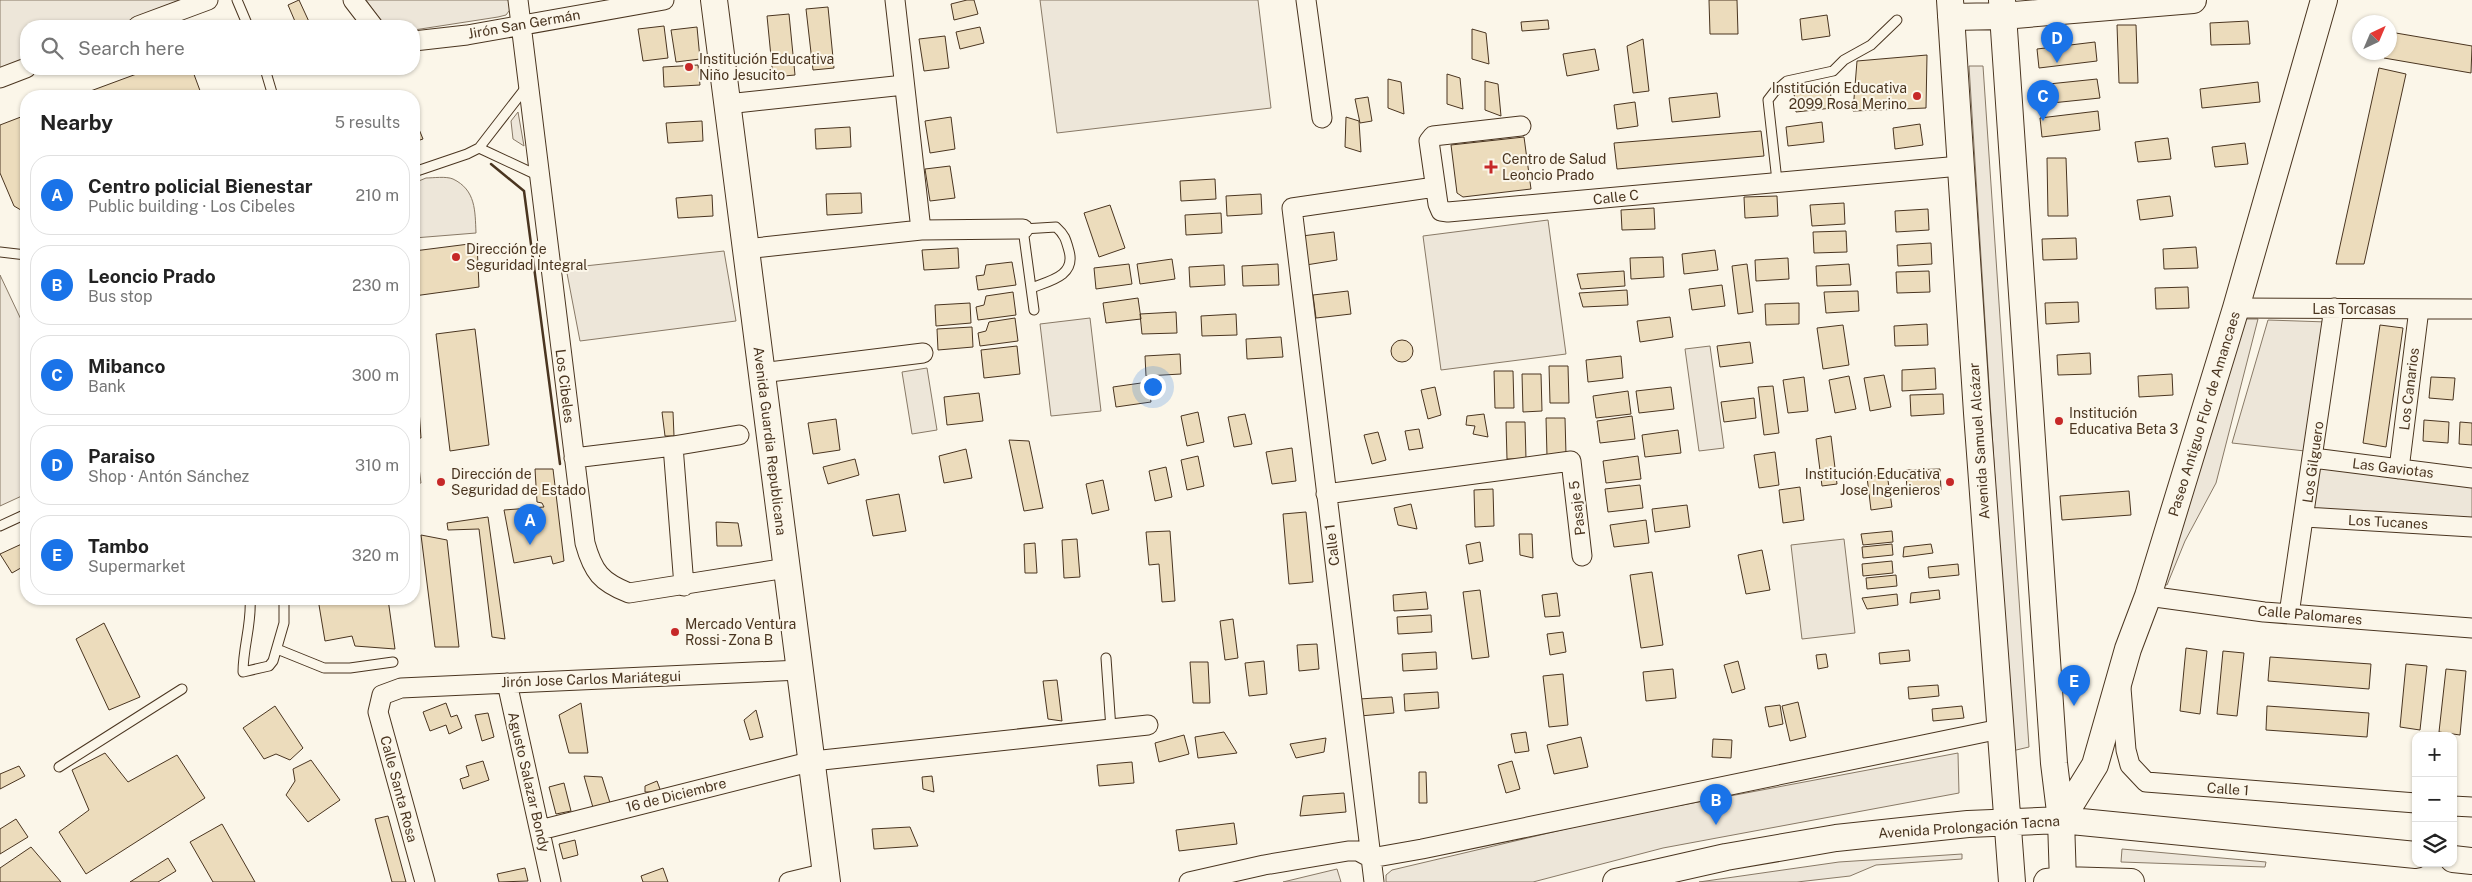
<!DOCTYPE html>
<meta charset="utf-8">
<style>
body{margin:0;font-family:"Public Sans",sans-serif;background:#f2f2f2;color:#222}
.controls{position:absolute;right:15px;bottom:15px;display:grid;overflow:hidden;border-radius:10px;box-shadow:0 1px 4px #0004}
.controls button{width:45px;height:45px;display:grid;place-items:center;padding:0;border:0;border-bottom:1px solid #e0e0e0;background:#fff;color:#222;font:25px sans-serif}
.compass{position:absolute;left:2352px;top:15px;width:45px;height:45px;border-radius:50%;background:#fff;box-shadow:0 1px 4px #0004;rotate:44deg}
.you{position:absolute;left:1152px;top:386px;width:18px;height:18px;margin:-12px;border:4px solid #fff;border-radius:50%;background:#1a73e8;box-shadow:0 0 0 8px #1a73e833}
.badge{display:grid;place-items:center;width:32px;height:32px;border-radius:50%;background:#1a73e8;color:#fff;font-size:16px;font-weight:700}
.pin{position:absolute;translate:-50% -41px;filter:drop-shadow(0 1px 2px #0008)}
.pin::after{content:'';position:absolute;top:26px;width:18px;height:15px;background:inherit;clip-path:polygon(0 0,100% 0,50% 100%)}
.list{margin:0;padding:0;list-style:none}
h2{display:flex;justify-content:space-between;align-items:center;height:65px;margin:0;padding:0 20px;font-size:21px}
h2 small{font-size:16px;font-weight:400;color:#767676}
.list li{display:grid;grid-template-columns:32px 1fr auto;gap:15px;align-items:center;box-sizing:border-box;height:80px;margin:0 10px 10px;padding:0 10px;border:1px solid #e0e0e0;border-radius:20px}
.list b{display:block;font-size:19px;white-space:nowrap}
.list p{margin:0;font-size:16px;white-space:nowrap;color:#767676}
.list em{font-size:16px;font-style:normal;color:#767676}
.icon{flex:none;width:28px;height:28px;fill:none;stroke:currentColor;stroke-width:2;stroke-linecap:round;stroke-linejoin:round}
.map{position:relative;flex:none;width:2472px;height:882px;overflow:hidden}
.search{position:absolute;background:#fff;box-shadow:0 1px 4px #0004;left:20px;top:20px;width:400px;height:55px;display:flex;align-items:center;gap:12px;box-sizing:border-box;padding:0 18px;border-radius:20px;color:#767676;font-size:19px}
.panel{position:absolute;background:#fff;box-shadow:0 1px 4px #0004;left:20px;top:90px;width:400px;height:515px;border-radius:20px}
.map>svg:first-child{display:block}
.green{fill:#ede6d9;stroke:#887966}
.building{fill:#ecdcbc;stroke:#4a3520}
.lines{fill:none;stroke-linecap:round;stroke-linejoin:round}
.lane-casing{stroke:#4a3520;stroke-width:11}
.street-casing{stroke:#4a3520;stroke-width:21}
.secondary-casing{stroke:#4a3520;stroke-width:28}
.lane{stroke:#fbf6e9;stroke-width:9}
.street{stroke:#fbf6e9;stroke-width:19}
.secondary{stroke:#fbf6e9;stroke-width:26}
.wall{stroke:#4a3520;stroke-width:2.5}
.poi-dot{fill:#c62828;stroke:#fbf6e9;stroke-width:2}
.labels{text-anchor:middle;stroke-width:4;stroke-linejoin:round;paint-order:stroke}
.street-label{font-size:14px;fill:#4a3520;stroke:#fbf6e9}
.poi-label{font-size:14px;fill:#4a3520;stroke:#fbf6e9;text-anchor:start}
</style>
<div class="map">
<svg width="2472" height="882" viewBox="0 0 2472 882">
<rect width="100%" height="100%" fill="#fbf6e9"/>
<path class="green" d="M0 0H180L115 26H26V60L0 70Z
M366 0H510L512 7 506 15 498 17 414 30V26L384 25Z
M1040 0H1258L1271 108 1057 133Z
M1969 66H1983L2029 747 2012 751Z
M518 112 524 146 513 139 511 121Z
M426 178C433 178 446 176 453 179 476 190 475 211 476 233L414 238V183Z
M1548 220 1566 354 1441 370 1423 236Z
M724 251 736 321 580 341 566 268Z
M0 275 26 330V494L0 506Z
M1090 318 1101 411 1051 416 1040 324Z
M2246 319H2258L2216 483 2185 541 2167 585 2159 583Z
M2268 320 2327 322 2305 451 2232 443Z
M1710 346 1724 448 1699 451 1685 349Z
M927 368 937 430 912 434 902 372Z
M414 452H417L421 483 414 484Z
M2318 464 2472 484V521L2311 512Z
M1844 539 1855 633 1802 639 1791 545Z
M1958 753 1959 793 1663 848 1533 882H1386V875L1392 870 1608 819Z
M2122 849 2266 862 2265 867 2121 862Z
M1962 854V859L1876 865 1850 876 1797 882H1699L1839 862Z
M1337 869 1341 882H1283Z"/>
<path class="building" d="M299 0 311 26H297L288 5Z
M967 0H974L978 14 954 20 951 4Z
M1709 0H1737L1738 34H1710Z
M828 7 834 68 813 70 806 9Z
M789 14 795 75 773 77 767 16Z
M1827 15 1830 36 1802 40 1800 19Z
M1548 20 1549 29 1522 31 1521 22Z
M2248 21 2250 44 2211 45 2210 23Z
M2117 25H2136L2138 83H2119Z
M664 26 668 58 643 61 638 29Z
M697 27 700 59 676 62 671 30Z
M980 27 984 43 960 49 956 32Z
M1472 29 1486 33 1489 64 1472 59Z
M2390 32 2472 46 2471 73 2384 58 2385 52H2390Z
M945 36 949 68 924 71 919 39Z
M1643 39 1649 91 1633 93 1627 46Z
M2095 42 2097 61 2039 68 2037 49Z
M1595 49 1599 70 1567 76 1563 54Z
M1927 55 1926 108 1853 111 1857 61Z
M698 65 700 85 664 87 663 67Z
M2379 68 2406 74 2364 264H2336Z
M150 69H192L202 96H77Z
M1447 74 1460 78 1463 109 1447 104Z
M1388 79 1401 82 1404 114 1388 108Z
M2097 79 2100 98 2042 104 2039 85Z
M1485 81 1498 84 1501 116 1485 110Z
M2258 82 2260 102 2202 108 2200 89Z
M1830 88 1832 108 1796 112 1794 93Z
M1717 93 1720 117 1672 122 1669 98Z
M1368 97 1372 121 1360 123 1355 99Z
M1635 102 1638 126 1617 129 1614 105Z
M2098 111 2100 130 2042 137 2040 118Z
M26 115V213L14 206 0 173V125Z
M414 117 423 139 414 142Z
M951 117 955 149 930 153 925 121Z
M1346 117 1359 121 1361 152 1345 147Z
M702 121 703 141 668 143 666 123Z
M1822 122 1824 142 1788 146 1786 127Z
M1920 124 1923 145 1895 149 1893 128Z
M850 127 851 147 816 149 815 129Z
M1761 131 1764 156 1617 169 1614 143Z
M1524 137 1531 189 1463 197 1457 193 1451 145Z
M2168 138 2171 159 2138 162 2135 142Z
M2245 143 2248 164 2215 167 2212 147Z
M2047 158H2066L2068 216H2048Z
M950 166 955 198 930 201 925 169Z
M1215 179 1216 199 1181 201 1180 181Z
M861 193 862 213 827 215 826 194Z
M1261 194 1262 214 1227 216 1226 196Z
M712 195 713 216 678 218 676 198Z
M1777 196 1778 216 1745 218 1744 197Z
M2170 196 2173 216 2140 220 2137 200Z
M1844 203 1845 224 1812 226 1810 205Z
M1110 205 1125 248 1099 257 1084 213Z
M1654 208 1655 229 1622 230 1621 210Z
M1928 209 1929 230 1896 232 1895 211Z
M1221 213 1222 233 1186 235 1185 215Z
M1846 231 1847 252 1814 253 1813 232Z
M1334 232 1337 260 1306 265 1302 236Z
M2076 238 2077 259 2043 260 2042 239Z
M477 243 479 287 414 296V251Z
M1931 243 1932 264 1898 266 1897 245Z
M2196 247 2198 268 2164 269 2163 249Z
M958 248 959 268 924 270 922 250Z
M1715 250 1718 270 1684 274 1682 254Z
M1663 257 1664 277 1631 279 1630 258Z
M1788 258 1789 279 1756 281 1755 260Z
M1172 259 1175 279 1140 284 1137 264Z
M1012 262 1016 285 978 290 976 276 984 275 986 265Z
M1129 264 1132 284 1096 289 1094 268Z
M1278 264 1279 285 1243 286 1242 266Z
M1747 264 1753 312 1738 314 1732 266Z
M1849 264 1851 285 1817 286 1816 266Z
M1224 265 1225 285 1190 287 1189 267Z
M1624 271 1625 286 1581 289 1577 274Z
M1929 271 1930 292 1897 293 1896 272Z
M1722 285 1725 306 1692 310 1689 289Z
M2188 287 2189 308 2156 309 2155 288Z
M1627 290 1628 305 1583 307 1579 293Z
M1348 291 1351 314 1316 318 1313 295Z
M1858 291 1859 311 1826 313 1824 292Z
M1013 292 1016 315 978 320 976 307 984 305 986 296Z
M1138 298 1141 319 1106 323 1103 303Z
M2078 302 2079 322 2046 324 2045 303Z
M970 303 971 323 936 326 935 305Z
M1799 303V324L1766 325 1765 304Z
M1176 312 1177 333 1142 334 1140 314Z
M1236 314 1237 335 1202 336 1201 316Z
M1670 317 1673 337 1640 342 1637 321Z
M1015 318 1018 341 980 346 978 333 986 331 989 322Z
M1927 324 1928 345 1895 346 1894 326Z
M1843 325 1849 365 1823 369 1817 328Z
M2380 325 2403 328 2386 447 2363 443Z
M972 327 973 347 938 350 937 329Z
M475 329 489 445 450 451 436 334Z
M1281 337 1283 357 1247 359 1246 339Z
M1391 351a11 11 0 1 1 22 0a11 11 0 1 1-22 0Z
M1750 342 1753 363 1720 367 1717 346Z
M1017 346 1020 374 984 378 981 350Z
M2090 353 2091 374 2058 375 2057 355Z
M1180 354 1181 374 1146 376 1145 356Z
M1621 356 1623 378 1588 382 1586 360Z
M1549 366H1568L1569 403H1550Z
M1935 368 1936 389 1902 391V370Z
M1494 371H1513L1514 408H1495Z
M1522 374H1541L1542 411 1523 412Z
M2172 374 2173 395 2139 397 2138 376Z
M1884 375 1891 407 1870 411 1864 378Z
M1849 376 1856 409 1835 413 1829 380Z
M1804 377 1808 411 1788 413 1783 380Z
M2431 377 2455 378 2453 400 2429 398Z
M1148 382 1151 402 1116 407 1113 387Z
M1773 386 1779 433 1764 435 1758 387Z
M1435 387 1441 415 1428 419 1421 390Z
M1671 387 1674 409 1639 413 1636 391Z
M1628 391 1631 414 1596 418 1593 396Z
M979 393 983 421 947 425 944 397Z
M1943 394 1944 414 1911 416 1910 395Z
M418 395 421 438H414V396Z
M1754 398 1756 418 1724 422 1721 402Z
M662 412H673L674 436H665Z
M1198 412 1204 442 1187 446 1181 416Z
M1245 414 1252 444 1234 447 1228 417Z
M1484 414 1488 437 1473 434 1475 426 1466 425 1467 416Z
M1632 416 1635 439 1600 443 1597 421Z
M1546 418H1565L1566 455 1547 456Z
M836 419 840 450 813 454 808 423Z
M2424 420 2449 422 2448 443 2423 441Z
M1506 422H1525L1526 459H1507Z
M2460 422 2472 423V445L2459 444Z
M1419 429 1423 448 1409 450 1405 431Z
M1678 430 1681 453 1645 457 1642 435Z
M1378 432 1386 460 1372 464 1364 435Z
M1831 436 1837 484 1822 486 1816 439Z
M1009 440 1029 441 1043 508 1024 511Z
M1292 448 1296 481 1272 484 1266 452Z
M966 449 972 478 944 483 939 456Z
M1775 452 1779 485 1759 488 1754 455Z
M1198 456 1204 486 1187 490 1181 460Z
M1638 456 1641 479 1606 483 1603 461Z
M855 459 859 475 828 484 823 467Z
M1166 467 1172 497 1155 501 1149 471Z
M535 469H553L564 561 553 564 551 556 514 563 504 510 544 507 542 503 537 502Z
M1940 469 1941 490 1907 491 1906 470Z
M1887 474 1892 507 1871 510 1867 477Z
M1103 480 1109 510 1092 514 1086 484Z
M1640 485 1643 508 1608 512 1605 489Z
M1800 487 1804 520 1783 523 1779 490Z
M1493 489 1494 526 1475 527 1474 490Z
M2129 491 2131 515 2062 520 2060 496Z
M899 494 906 531 873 536 866 500Z
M1411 504 1417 529 1398 525 1394 508Z
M1687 505 1690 527 1655 532 1652 509Z
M1306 512 1313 582 1289 584 1283 514Z
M488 517 505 639 492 637 479 529 448 530 447 523Z
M1646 520 1649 543 1614 547 1610 525Z
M716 522 738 523 742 546H717Z
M1170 531 1175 601 1162 602 1159 564 1149 565 1146 532Z
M1892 531 1893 542 1863 545 1861 534Z
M1519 534H1532L1533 558 1520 555Z
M421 535 447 540 459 647H435Z
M1077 539 1080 577 1064 578 1062 540Z
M26 542V565L12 573 0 554Z
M1480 542 1483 561 1469 564 1466 545Z
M1035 543 1037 573H1025L1024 544Z
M1892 544 1893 555 1863 558 1862 547Z
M1931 544 1933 553 1903 557 1904 547Z
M1762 550 1770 590 1746 594 1738 555Z
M1892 561 1893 573 1863 576 1862 564Z
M1958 564 1959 575 1929 578 1928 567Z
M1652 572 1663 645 1641 648 1630 575Z
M1896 575 1897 586 1867 589 1866 578Z
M1480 590 1489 657 1472 659 1463 592Z
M1939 590 1940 599 1910 603 1911 593Z
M1426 592 1428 609 1394 611 1393 595Z
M1557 593 1560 616 1545 617 1542 595Z
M1897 594 1898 605 1867 609 1862 598Z
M318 599H388L395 649 355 646 352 636 325 641Z
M1431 615 1432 632 1398 634 1397 617Z
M1233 619 1238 658 1225 660 1220 621Z
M104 623 140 697 109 710 76 639Z
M1563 632 1566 652 1550 655 1547 634Z
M1317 644 1319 669 1299 671 1297 645Z
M2186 648 2207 651 2200 714 2180 711Z
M1909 650 1910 661 1880 664 1879 653Z
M2223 651 2244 653 2237 716 2217 714Z
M1436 652 1437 669 1403 671 1402 654Z
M1826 654 1828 667 1818 669 1816 655Z
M2270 657 2371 664 2369 689 2268 681Z
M1264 661 1267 694 1249 696 1245 663Z
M1738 661 1745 689 1732 693 1724 665Z
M1190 662H1208L1210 703H1193Z
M2406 664 2427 666 2420 730 2400 727Z
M1673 669 1676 698 1646 701 1643 672Z
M2446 669 2466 671 2460 735 2439 732Z
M1563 674 1568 725 1549 727 1543 676Z
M1057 680 1062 721 1048 719 1043 681Z
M1938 685 1939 696 1909 699 1908 687Z
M1438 692 1439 708 1405 711 1404 694Z
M1392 697 1394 713 1360 716 1359 699Z
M1798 702 1806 737 1790 741 1782 706Z
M446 703 451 717 457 715 462 728 449 734 446 725 430 731 423 712Z
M581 703 588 753H569L559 715Z
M1780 705 1783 724 1769 727 1765 707Z
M275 706 303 748 290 760 276 754 264 759 243 728Z
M1962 706 1964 718 1933 721 1932 709Z
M2267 706 2369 713 2367 737 2266 730Z
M756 710 763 737 750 740 744 720Z
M488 713 494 737 482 741 475 715Z
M1224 732 1237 753 1198 758 1195 737Z
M1526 732 1529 751 1515 753 1511 734Z
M1184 735 1189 754 1159 762 1155 743Z
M1581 737 1588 767 1554 774 1547 745Z
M1326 738 1324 752 1296 758 1290 744Z
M1713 739 1732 740 1731 758 1712 757Z
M105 753 128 782 177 755 205 798 86 874 59 832 89 810 72 770Z
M311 760 340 800 308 822 286 795 295 781 293 769Z
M483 761 489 780 463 789 460 779 469 776 466 766Z
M1512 761 1520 789 1506 793 1498 765Z
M1132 762 1134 783 1099 786 1097 765Z
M19 766 25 776 0 789V774Z
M1419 772H1426L1427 803H1419Z
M584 776 602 777 611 806 594 811Z
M932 776 934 792 923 789 922 777Z
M657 781 661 792H645V786Z
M564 783 571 811 556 814 549 787Z
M1344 793 1346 812 1300 816 1303 796Z
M388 816 406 882H392L375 819Z
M16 819 28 837 0 854V829Z
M1234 823 1237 844 1179 851 1176 830Z
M222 824 255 882H213L190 842Z
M910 827 918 846 874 849 872 829Z
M575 840 578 855 563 859 559 844Z
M31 847 61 882H0V868Z
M168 858 176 871 158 882H130Z
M525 868 528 881 499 882 497 874Z
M663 868 668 882H643L641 876Z"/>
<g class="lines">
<defs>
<path id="lane" d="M237 0 248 26
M265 69 273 96
M479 148 539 176
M414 172 467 154 479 148 527 86
M1777 181 1768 100 1775 91 1787 81 1833 71 1844 60 1871 45 1897 20
M0 252 26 255
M1031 288C1049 281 1076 276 1069 251 1066 240 1065 235 1056 227L1023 229 1034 310
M0 526 26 514
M250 599C252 623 243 647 243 672L269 666 273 661 284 623V599
M277 649 324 668H350L393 662
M1106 658 1111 729
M59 767 182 689"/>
<path id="street" d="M353 0 373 26
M518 0 585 543C593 572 601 582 629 593L787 568
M895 0 921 230
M1306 0 1322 118
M138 26 208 0
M414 41 467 35 664 0
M0 78 26 68
M727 104 904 85
M1521 126 1433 136 1429 141 1438 204 1441 211 1448 212 1960 166
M745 249 921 230 1023 229
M2236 308 2472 309
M761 373 923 353
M574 458 673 446
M2313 458 2472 478
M2399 469 2419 309
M1326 494 1571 461 1582 556
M2305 517 2472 527
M684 586 673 446 739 435
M2148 596 2264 612 2472 628
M2289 614 2334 308
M507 683 551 882
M2121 688 2126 750 2130 765 2146 782 2416 803
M2453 806 2472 807
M540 830 813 761 1148 725
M425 882 378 712 382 695 401 688 800 670
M789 882 826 873
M1189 882 1264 865 1348 851H1358L1371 858 1422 849 2000 729
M1374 882 1292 208 1435 187"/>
<path id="secondary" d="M714 0 827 882
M1950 0 1977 413 2012 882
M2002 0 2054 763 2061 820 2063 882
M1951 17 2003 16 2193 0
M2061 820 2095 765 2128 649 2148 596 2236 308 2324 0
M2453 859 2472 861
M1616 882 1726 857 1836 838 1968 824 2061 820 2416 855
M2047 882 2063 880 2131 882"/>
</defs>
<use href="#lane" class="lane-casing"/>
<use href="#street" class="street-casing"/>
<use href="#secondary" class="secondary-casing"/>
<use href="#lane" class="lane"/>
<use href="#street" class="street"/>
<use href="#secondary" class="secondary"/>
<path class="wall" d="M491 164 524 191 560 464"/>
</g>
<g class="poi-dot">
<circle cx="689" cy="67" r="5"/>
<circle cx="1917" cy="96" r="5"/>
<path d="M1488.5 159.5h5v5h5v5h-5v5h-5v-5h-5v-5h5z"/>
<circle cx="456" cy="257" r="5"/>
<circle cx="2059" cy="421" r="5"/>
<circle cx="441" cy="482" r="5"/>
<circle cx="1950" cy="482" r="5"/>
<circle cx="675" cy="632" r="5"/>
</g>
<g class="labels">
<g class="street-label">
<text transform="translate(524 24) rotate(-10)" y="5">Jirón San Germán</text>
<text transform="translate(1616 197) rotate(-6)" y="5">Calle C</text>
<text x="2354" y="314">Las Torcasas</text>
<text transform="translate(565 386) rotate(83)" y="5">Los Cibeles</text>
<text transform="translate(2409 389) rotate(-83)" y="5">Los Canarios</text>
<text transform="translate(2204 414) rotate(-73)" y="5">Paseo Antiguo Flor de Amancaes</text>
<text transform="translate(770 441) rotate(83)" y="5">Avenida Guardia Republicana</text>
<text transform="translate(1979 441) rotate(-94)" y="5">Avenida Samuel Alcázar</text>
<text transform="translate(2313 462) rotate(-82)" y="5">Los Gilguero</text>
<text transform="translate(2393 468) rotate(7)" y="5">Las Gaviotas</text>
<text transform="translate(1577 508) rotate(-97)" y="5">Pasaje 5</text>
<text transform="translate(2388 522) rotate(3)" y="5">Los Tucanes</text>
<text transform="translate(1332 545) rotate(-97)" y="5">Calle 1</text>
<text transform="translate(2310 615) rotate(5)" y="5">Calle Palomares</text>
<text transform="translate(591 679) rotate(-2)" y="5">Jirón Jose Carlos Mariátegui</text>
<text transform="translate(529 782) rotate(77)" y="5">Agusto Salazar Bondy</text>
<text transform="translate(399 789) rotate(75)" y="5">Calle Santa Rosa</text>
<text transform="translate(2228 789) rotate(4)" y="5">Calle 1</text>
<text transform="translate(676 795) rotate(-14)" y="5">16 de Diciembre</text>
<text transform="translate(1969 827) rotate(-4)" y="5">Avenida Prolongación Tacna</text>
</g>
<g class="poi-label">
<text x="699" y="64">Institución Educativa<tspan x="699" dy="16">Niño Jesucito</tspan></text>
<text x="1907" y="93" text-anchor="end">Institución Educativa<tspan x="1907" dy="16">2099 Rosa Merino</tspan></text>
<text x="1502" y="164">Centro de Salud<tspan x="1502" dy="16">Leoncio Prado</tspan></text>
<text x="466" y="254">Dirección de<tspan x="466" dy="16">Seguridad Integral</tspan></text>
<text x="2069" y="418">Institución<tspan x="2069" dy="16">Educativa Beta 3</tspan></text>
<text x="451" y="479">Dirección de<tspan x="451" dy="16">Seguridad de Estado</tspan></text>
<text x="1940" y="479" text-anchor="end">Institución Educativa<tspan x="1940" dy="16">Jose Ingenieros</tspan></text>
<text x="685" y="629">Mercado Ventura<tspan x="685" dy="16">Rossi - Zona B</tspan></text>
</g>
</g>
</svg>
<div class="controls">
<button>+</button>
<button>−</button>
<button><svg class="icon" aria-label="layers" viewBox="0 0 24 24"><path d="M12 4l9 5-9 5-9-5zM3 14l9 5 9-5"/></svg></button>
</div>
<svg class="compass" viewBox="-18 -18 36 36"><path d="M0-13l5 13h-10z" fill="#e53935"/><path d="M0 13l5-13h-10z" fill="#767676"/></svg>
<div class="you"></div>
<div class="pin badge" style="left:530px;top:545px">A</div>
<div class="pin badge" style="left:1716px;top:825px">B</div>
<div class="pin badge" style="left:2043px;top:121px">C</div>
<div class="pin badge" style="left:2057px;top:63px">D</div>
<div class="pin badge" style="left:2074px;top:706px">E</div>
<div class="search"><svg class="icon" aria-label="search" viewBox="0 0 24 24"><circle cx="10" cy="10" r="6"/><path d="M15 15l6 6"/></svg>Search here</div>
<section class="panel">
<h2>Nearby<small>5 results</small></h2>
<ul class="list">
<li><span class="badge">A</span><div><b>Centro policial Bienestar</b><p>Public building · Los Cibeles</p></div><em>210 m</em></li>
<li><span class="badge">B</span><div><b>Leoncio Prado</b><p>Bus stop</p></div><em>230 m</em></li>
<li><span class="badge">C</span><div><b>Mibanco</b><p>Bank</p></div><em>300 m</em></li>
<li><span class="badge">D</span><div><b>Paraiso</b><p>Shop · Antón Sánchez</p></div><em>310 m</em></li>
<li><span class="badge">E</span><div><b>Tambo</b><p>Supermarket</p></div><em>320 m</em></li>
</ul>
</section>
</div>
